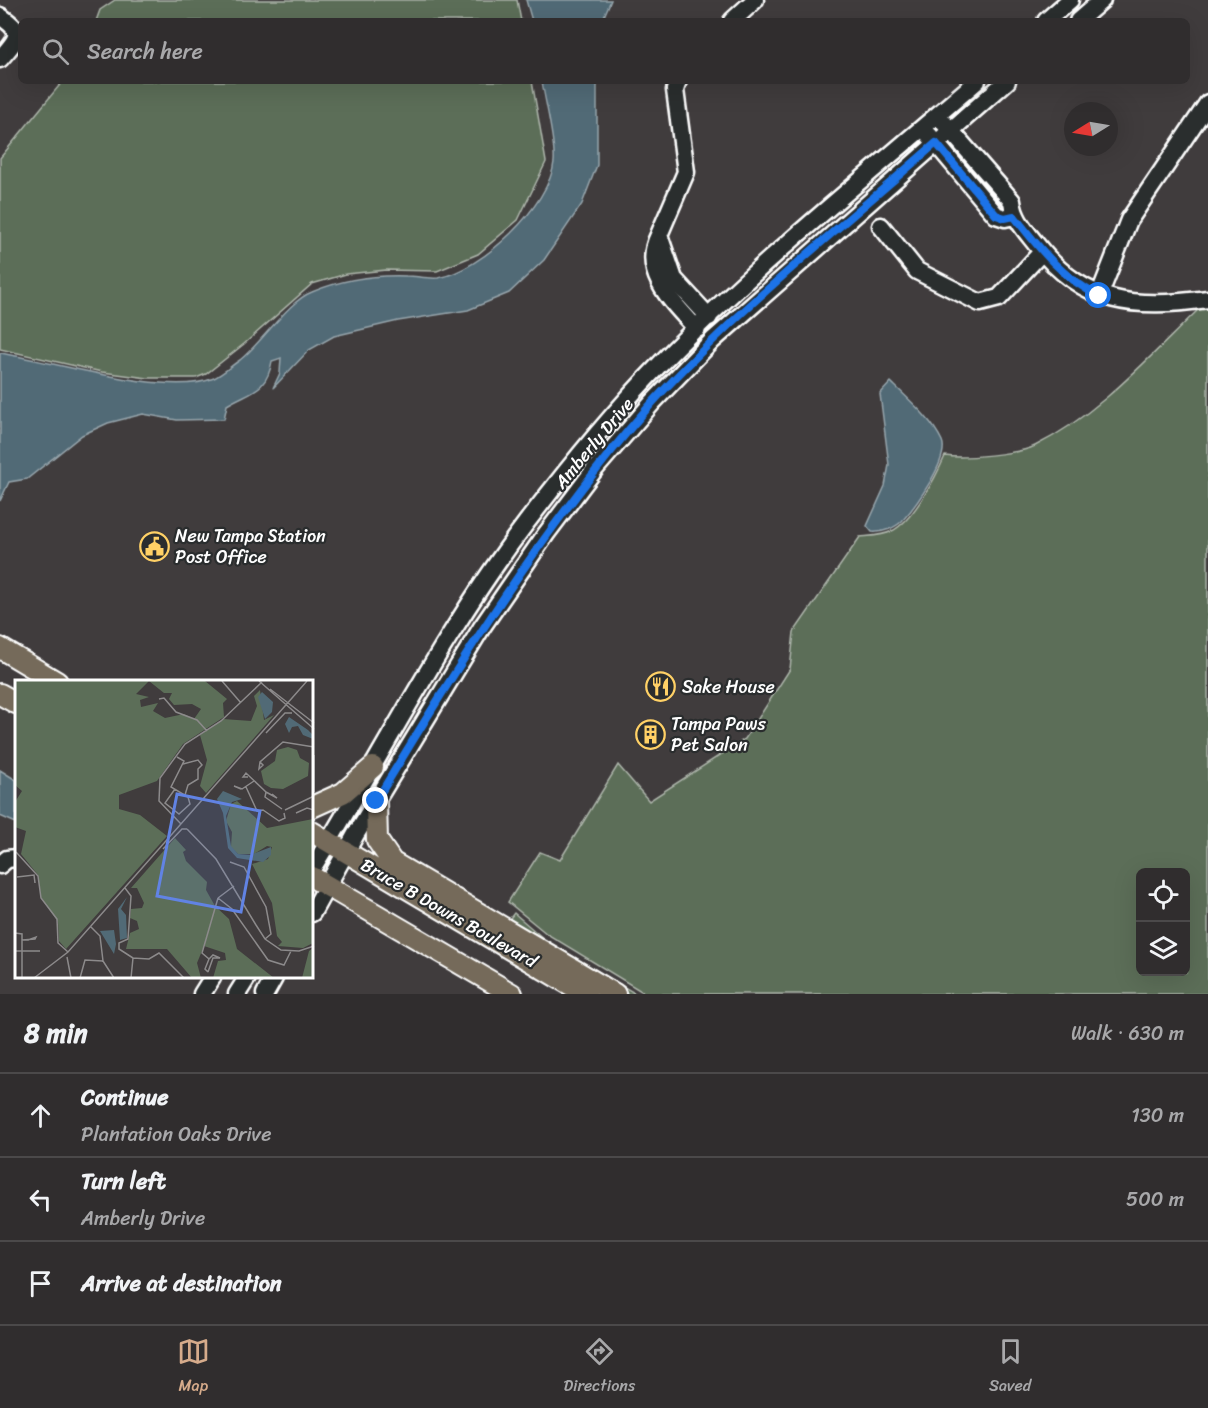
<!DOCTYPE html>
<meta charset="utf-8">
<style>
body{margin:0;font-family:Sriracha,sans-serif;background:#3c393a;color:#f1f3f6}
.controls{position:absolute;right:18px;bottom:18px;display:grid;overflow:hidden;border-radius:9px;box-shadow:0 6px 24px #0002}
.controls button{width:54px;height:54px;display:grid;place-items:center;padding:0;border:0;border-bottom:2px solid #4b494a;background:#302d2e;color:#f1f3f6;font:30px sans-serif}
.compass{position:absolute;left:1064px;top:102px;width:54px;height:54px;border-radius:50%;background:#302d2e;box-shadow:0 6px 24px #0002;rotate:259deg}
.stop{position:absolute;width:18px;height:18px;margin:-14px;border:4px solid #1a73e8;border-radius:50%;background:#fff}
.stop.end{background:#1a73e8;border-color:#fff;box-shadow:0 2px 6px #0008}
.list{margin:0;padding:0;list-style:none}
h2{display:flex;justify-content:space-between;align-items:center;height:78px;margin:0;padding:0 24px;font-size:26px}
h2 small{font-size:20px;font-weight:400;color:#a8a8aa}
.list li{display:grid;grid-template-columns:39px 1fr auto;gap:18px;align-items:center;box-sizing:border-box;height:84px;padding:0 24px;border-top:2px solid #4b494a}
.list b{display:block;font-size:22px;white-space:nowrap}
.list p{margin:0;font-size:20px;white-space:nowrap;color:#a8a8aa}
.list em{font-size:20px;font-style:normal;color:#a8a8aa}
.icon{flex:none;width:33px;height:33px;fill:none;stroke:currentColor;stroke-width:2;stroke-linecap:round;stroke-linejoin:round}
.map{position:relative;flex:none;width:1208px;height:994px;overflow:hidden}
.search{position:absolute;background:#302d2e;box-shadow:0 6px 24px #0002;left:18px;right:18px;top:18px;height:66px;display:flex;align-items:center;gap:15px;box-sizing:border-box;padding:0 21px;border-radius:9px;color:#a8a8aa;font-size:22px}
.sheet{height:330px;background:#302d2e}
nav{display:flex;justify-content:space-around;align-items:center;box-sizing:border-box;height:84px;border-top:2px solid #4b494a;background:#302d2e;font-size:16px;color:#a8a8aa}
nav a{display:grid;justify-items:center;gap:3px}
nav .on{color:#d6ab8b}
.map>svg:first-child{display:block}
.green{fill:#5c6e58;stroke:#aeb6ac;stroke-width:1.5;fill-rule:evenodd}
.water{fill:#516a76;stroke:#97a6ad;stroke-width:1.5}
.lines{fill:none;stroke-linecap:round;stroke-linejoin:round}
.minor-casing{stroke:#fff;stroke-width:21}
.major-casing{stroke:#fff;stroke-width:24}
.minor{stroke:#2a2d2e;stroke-width:16}
.major{stroke:#746a5a;stroke-width:20}
.route{stroke:#1a73e8;stroke-width:8}
.labels{text-anchor:middle;stroke-width:4.5;stroke-linejoin:round;paint-order:stroke}
.street-label{font-size:18px;fill:#fff;stroke:#2a2d2e}
.poi-label{font-size:18px;fill:#fff;stroke:#2a2d2e;text-anchor:start}
.inset-road{fill:none;stroke:#8c8a8b;stroke-width:1.5}
.view{fill:#6183e4;fill-opacity:0.15;stroke:#6183e4;stroke-width:3}
.inset-edge{fill:none;stroke:#fff;stroke-width:3}
</style>
<div class="map">
<svg width="1208" height="994" viewBox="0 0 1208 994">
<rect width="100%" height="100%" fill="#403c3d"/>
<filter id="ink" filterUnits="userSpaceOnUse"><feTurbulence type="fractalNoise" baseFrequency=".0167" numOctaves="2"/><feDisplacementMap in="SourceGraphic" scale="12" xChannelSelector="R" yChannelSelector="G"/><feConvolveMatrix kernelMatrix="1 2 1 2 8 2 1 2 1" color-interpolation-filters="sRGB"/></filter>
<g filter="url(#ink)">
<path class="green" d="M115 0H517L521 21H96L100 10Z
M63 81H532L546 162 518 220 478 254 437 271 386 270 346 274 312 284 244 344 206 374 196 378H148L102 372 0 349V158Z
M1208 292V994H646L547 934 508 902 540 852 560 860 618 765 649 801 745 739 790 669 794 632 860 537C870 536 883 536 892 531 913 521 936 477 945 456 963 459 1019 454 1035 446 1099 414 1148 358 1199 309ZM1140 872H1186V972H1140Z
M514 913 544 939 636 994H628L507 922Z"/>
<path class="water" d="M526 0H611L602 21H532Z
M542 81H597V165L582 204 544 260 509 293 468 310 398 321 334 336 309 350 273 388 280 373 281 358 272 361C267 392 250 391 227 405L224 419 177 420 143 414 108 423 82 435 27 479 9 482 0 501V353C51 361 169 398 214 378 223 374 232 365 240 360 262 343 288 301 312 292 341 280 375 275 406 276 416 276 428 279 438 278 481 271 550 205 554 162 556 143 545 102 542 81Z
M891 382C908 399 932 419 942 441 950 459 914 508 902 521 895 528 882 533 872 532L867 526 885 486 889 465 880 394Z
M0 770 16 780V823L0 816Z"/>
<g class="lines">
<defs>
<path id="minor" d="M0 16C25 33 18 38 0 59
M732 21 755 0
M1046 21 1070 0
M1078 21 1102 0
M944 123 1012 201C1014 219 1025 230 1036 244 1084 306 1135 309 1208 299
M929 135 996 215 1005 218 1014 216
M881 226 917 271 980 303 999 298 1042 252
M659 235 686 172 675 90 678 81
M1099 296 1129 220 1208 103
M697 329C673 303 640 273 659 235L674 279 709 317
M0 865 7 859 16 858
M312 869C383 754 444 631 526 523 568 468 613 412 661 363 759 262 871 173 977 81
M312 913 356 834 482 627 546 534 595 469 653 402 713 340 1007 81
M202 994 212 978
M237 994 247 978
M265 994 274 978"/>
<path id="major" d="M0 648 57 682
M0 694 16 703
M376 801 377 840 392 862 615 994
M312 807 343 793 373 767
M312 832 586 994
M312 877 512 994"/>
</defs>
<use href="#minor" class="minor-casing"/>
<use href="#major" class="major-casing"/>
<use href="#minor" class="minor"/>
<use href="#major" class="major"/>
</g>
</g>
<g class="lines" filter="url(#ink)">
<path class="route" d="M376 801C460 662 544 525 652 403 738 308 840 228 936 143L996 215 1005 218 1014 216C1039 248 1062 278 1099 296"/>
</g>
<defs>
<symbol id="civic-ring" viewBox="-11 -11 22 22"><circle r="9.5" fill="#2a2d2e" stroke="#ffd166" stroke-width="1.5"/><path d="M-.6-6.5H3V-4.5H.6V-3L4-1V1h2V6H-6V1h2V-1L-.6-3ZM-1.2 2.5V6h2.4V2.5Z" fill="#ffd166"/></symbol>
<symbol id="restaurant-ring" viewBox="-11 -11 22 22"><circle r="9.5" fill="#2a2d2e" stroke="#ffd166" stroke-width="1.5"/><path d="M-5-6h1v4h1v-4h1v4h1v-4h1v5L-1.5 .5V6h-2V.5L-5-1ZM5-6V6H3V1.5H1.5Q1.5-4 5-6Z" fill="#ffd166"/></symbol>
<symbol id="building-ring" viewBox="-11 -11 22 22"><circle r="9.5" fill="#2a2d2e" stroke="#ffd166" stroke-width="1.5"/><path d="M-4-6H4V6H1V3H-1V6H-4ZM-2.5-4.3h1.7v1.8h-1.7ZM.8-4.3h1.7v1.8H.8ZM-2.5-1h1.7V.8h-1.7ZM.8-1h1.7V.8H.8Z" fill="#ffd166"/></symbol>
</defs>
<g fill-rule="evenodd">
<use href="#civic-ring" x="138" y="530" width="33" height="33"/>
<use href="#restaurant-ring" x="644" y="670" width="33" height="33"/>
<use href="#building-ring" x="634" y="718" width="33" height="33"/>
</g>
<g class="labels">
<g class="street-label">
<text transform="translate(594 443) rotate(-50)" y="6">Amberly Drive</text>
<text transform="translate(449 913) rotate(30)" y="6">Bruce B Downs Boulevard</text>
</g>
<g class="poi-label">
<text x="175" y="542">New Tampa Station<tspan x="175" dy="21">Post Office</tspan></text>
<text x="682" y="693">Sake House</text>
<text x="671" y="730">Tampa Paws<tspan x="671" dy="21">Pet Salon</tspan></text>
</g>
</g>
<g transform="translate(15 680)">
<rect width="298" height="298" fill="#403c3d"/>
<path d="M0 1H190L212 19 208 23 209 37 168 64 142 101 104 115V129L125 135 152 156 51 269 44 261 43 242 26 218 23 195 6 174 11 151 0 147V122L7 111 0 105ZM134 1 149 13H157L154 19 159 25 177 24 186 29 179 39 169 34 150 38 138 31 143 23 126 27 125 20 134 17 121 14ZM245 10 249 40 259 35 191 113 185 106 192 80 185 55 208 39 236 41 242 26 239 16ZM273 67 282 70 285 78 294 83 293 96 268 109 256 108 249 104 246 91 260 81 262 70ZM222 121 252 148 298 139V263L288 268 263 266 267 262 262 256 257 223 237 184 253 179 257 167 252 166 239 174H223L216 167 217 152 211 141 216 124ZM160 158 171 170 168 172 171 181 192 202 191 210 200 226 214 239 222 269 259 298H198L203 281 211 280 210 273 189 266 182 283 186 298H177L152 269H111L115 253 124 249 122 241 115 238 116 229 127 228 129 223 122 208H116ZM298 268V298H287L294 271Z" fill="#5c6e58" fill-rule="evenodd"/>
<path d="M247 12 258 22 257 32 250 39 243 17ZM274 37 293 50 298 55V59L288 55 283 46 277 47 274 53 270 44ZM208 111 227 119 217 122 211 136 216 166 223 174 235 175 256 167V175L248 182 222 178 213 168 208 133 202 119ZM112 217 106 229 111 235 112 258 105 260 103 229ZM99 250 101 264 99 274 85 251Z" fill="#516a76"/>
<path class="inset-road" d="M207 1 226 23M244 1 299 49M255 9 299 43M144 19 149 18 161 32 182 40 192 51M251 53 270 33H277M299 75V112M245 82 248 85 244 89 245 82 268 62 299 67M168 84 183 80 187 85 183 89V99L173 105 170 115M233 97H228L231 93 251 112M231 107 242 131 248 130 264 141 270 138 269 133M160 109 150 123 164 134 175 124 173 117 156 107 169 81 162 77M226 109 219 106 227 109 239 101M257 114 262 118 251 112 250 117 267 129M270 130 299 116M281 133 292 128 299 130M166 144 144 121 145 98 170 64 206 41 247 2M172 149 201 179 241 245M148 169 167 149H172M1 172 23 196 26 218 42 239 43 263 53 272M215 182 229 187 251 227 256 254 250 259M2 197 19 195 20 203M110 208 116 216 113 259 104 263V269L118 278M203 218 217 229 253 280 269 285 276 271M203 218 219 206M241 245 250 259 266 270 284 271 299 266M76 247 85 256 88 281M0 253 7 254V298M7 260 20 259 21 257 13 260M0 271H25M52 277 56 298M88 281 99 298M193 292 190 289 194 279 187 273 203 218M193 292 198 278H205L198 275 194 279M19 298 53 272 292 1M65 298 70 280 88 281M116 298 118 278 134 279 144 273 169 298"/>
<path class="view" d="M162 114 245 131 226 232 142 216Z"/>
<rect width="298" height="298" class="inset-edge"/>
</g>
</svg>
<div class="controls">
<button><svg class="icon" aria-label="locate" viewBox="0 0 24 24"><circle cx="12" cy="12" r="6"/><path d="M12 2v4M12 18v4M2 12h4M18 12h4"/></svg></button>
<button><svg class="icon" aria-label="layers" viewBox="0 0 24 24"><path d="M12 4l9 5-9 5-9-5zM3 14l9 5 9-5"/></svg></button>
</div>
<svg class="compass" viewBox="-18 -18 36 36"><path d="M0-13l5 13h-10z" fill="#e53935"/><path d="M0 13l5-13h-10z" fill="#a8a8aa"/></svg>
<div class="stop" style="left:1099px;top:296px"></div>
<div class="stop end" style="left:376px;top:801px"></div>
<div class="search"><svg class="icon" aria-label="search" viewBox="0 0 24 24"><circle cx="10" cy="10" r="6"/><path d="M15 15l6 6"/></svg>Search here</div>
</div>
<section class="sheet">
<h2>8 min<small>Walk · 630 m</small></h2>
<ul class="list">
<li><svg class="icon" aria-label="ahead" viewBox="0 0 24 24"><path d="M12 20V5M6 11l6-6 6 6"/></svg><div><b>Continue</b><p>Plantation Oaks Drive</p></div><em>130 m</em></li>
<li><svg class="icon" aria-label="left" viewBox="0 0 24 24"><path d="M17 20v-9H6M10 6l-5 5 5 5"/></svg><div><b>Turn left</b><p>Amberly Drive</p></div><em>500 m</em></li>
<li><svg class="icon" aria-label="arrive" viewBox="0 0 24 24"><path d="M6 21V4h12l-3 4 3 4H6"/></svg><div><b>Arrive at destination</b></div></li>
</ul>
</section>
<nav>
<a class="on"><svg class="icon" aria-label="map" viewBox="0 0 24 24"><path d="M3 6l6-2 6 2 6-2v14l-6 2-6-2-6 2zM9 4v14M15 6v14"/></svg>Map</a>
<a><svg class="icon" aria-label="directions" viewBox="0 0 24 24"><path d="M12 3l9 9-9 9-9-9zM9 14v-3h6M13 9l2 2-2 2"/></svg>Directions</a>
<a><svg class="icon" aria-label="saved" viewBox="0 0 24 24"><path d="M7 4h10v16l-5-4-5 4z"/></svg>Saved</a>
</nav>
